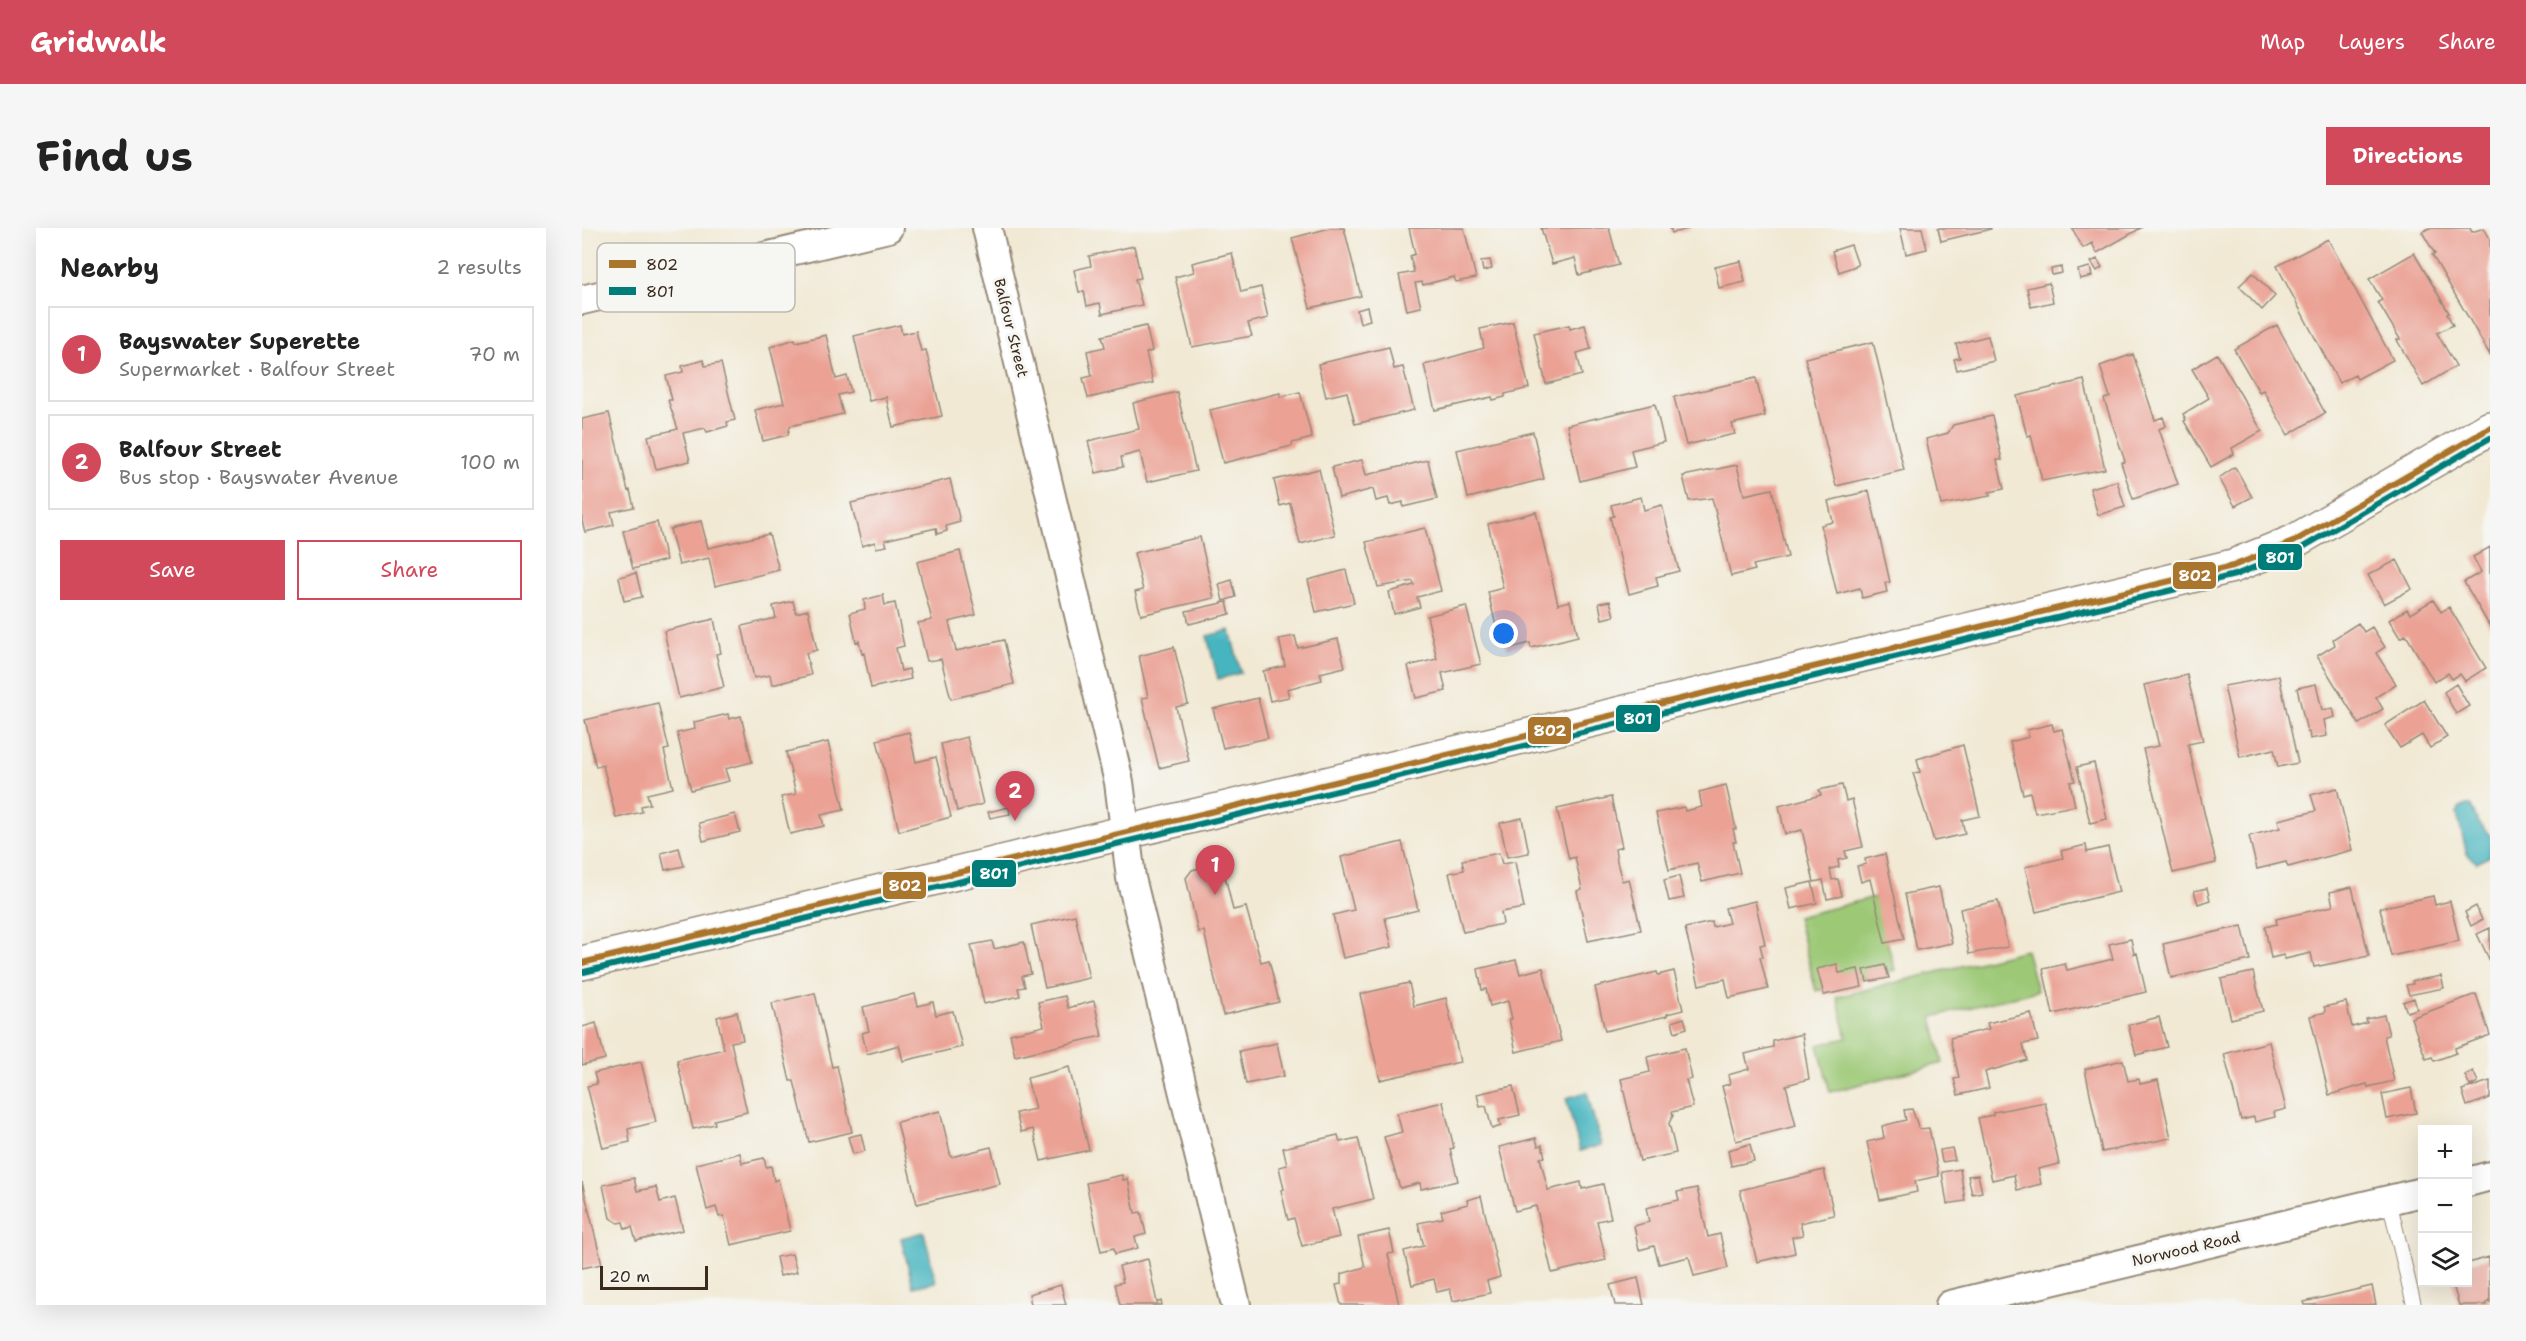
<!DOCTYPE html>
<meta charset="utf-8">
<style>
body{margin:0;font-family:"Shantell Sans",sans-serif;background:#f6f6f6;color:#222}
.controls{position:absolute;right:18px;bottom:18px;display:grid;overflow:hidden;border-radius:0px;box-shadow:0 6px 24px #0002}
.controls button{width:54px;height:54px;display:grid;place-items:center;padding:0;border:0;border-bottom:2px solid #e0e0e0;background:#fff;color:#222;font:30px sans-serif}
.scale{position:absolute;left:18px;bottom:15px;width:108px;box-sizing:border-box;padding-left:6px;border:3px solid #3b2a1e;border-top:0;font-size:16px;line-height:21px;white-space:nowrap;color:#3b2a1e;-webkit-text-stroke:4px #f6f6f2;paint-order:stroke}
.you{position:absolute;left:922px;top:406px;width:21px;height:21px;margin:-15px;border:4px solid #fff;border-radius:50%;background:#1a73e8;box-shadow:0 0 0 9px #1a73e833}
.badge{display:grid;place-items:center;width:39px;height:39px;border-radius:50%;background:#d1495b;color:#fff;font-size:20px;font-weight:700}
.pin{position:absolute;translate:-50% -50px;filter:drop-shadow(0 2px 3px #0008)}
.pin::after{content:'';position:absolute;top:32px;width:21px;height:18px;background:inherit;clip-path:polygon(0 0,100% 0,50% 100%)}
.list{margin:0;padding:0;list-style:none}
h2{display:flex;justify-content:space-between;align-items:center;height:78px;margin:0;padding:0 24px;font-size:26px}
h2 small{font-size:20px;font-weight:400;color:#767676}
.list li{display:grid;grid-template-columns:39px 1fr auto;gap:18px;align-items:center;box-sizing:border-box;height:96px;margin:0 12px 12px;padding:0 12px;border:2px solid #e0e0e0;border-radius:0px}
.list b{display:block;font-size:22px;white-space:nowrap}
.list p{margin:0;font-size:20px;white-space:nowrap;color:#767676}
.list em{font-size:20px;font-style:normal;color:#767676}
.actions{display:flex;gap:12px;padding:18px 24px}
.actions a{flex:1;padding:14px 0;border:2px solid #d1495b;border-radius:0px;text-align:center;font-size:21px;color:#d1495b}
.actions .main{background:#d1495b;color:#fff}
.icon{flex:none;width:33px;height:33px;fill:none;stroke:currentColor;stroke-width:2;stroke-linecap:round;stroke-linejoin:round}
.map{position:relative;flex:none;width:1908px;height:1077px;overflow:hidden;border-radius:0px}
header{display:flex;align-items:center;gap:36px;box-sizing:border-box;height:84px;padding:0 30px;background:#d1495b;color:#fff}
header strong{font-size:28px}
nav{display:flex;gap:33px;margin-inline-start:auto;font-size:21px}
.intro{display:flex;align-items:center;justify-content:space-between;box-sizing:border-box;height:144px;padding:0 36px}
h1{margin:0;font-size:42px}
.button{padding:15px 27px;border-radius:0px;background:#d1495b;color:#fff;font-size:21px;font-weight:700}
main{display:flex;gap:36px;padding:0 36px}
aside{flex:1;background:#fff;border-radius:0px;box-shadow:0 6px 24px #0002}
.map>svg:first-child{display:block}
.green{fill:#9dc977;stroke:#6c7a4a;stroke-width:1.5}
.water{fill:#47b5c0;stroke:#41706f;stroke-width:1.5}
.building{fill:#eba295}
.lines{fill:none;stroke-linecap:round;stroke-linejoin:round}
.service-casing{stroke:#968a79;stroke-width:16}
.minor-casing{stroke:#968a79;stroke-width:32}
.secondary-casing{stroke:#968a79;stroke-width:36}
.service{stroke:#fff;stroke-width:14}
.minor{stroke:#fff;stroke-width:28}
.secondary{stroke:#fff;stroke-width:33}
.bus-1-casing{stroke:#f6f6f2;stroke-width:10}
.bus-2-casing{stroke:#f6f6f2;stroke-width:10}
.bus-1{stroke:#aa752c;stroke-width:6}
.bus-2{stroke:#007d78;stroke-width:6}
.labels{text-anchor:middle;stroke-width:6;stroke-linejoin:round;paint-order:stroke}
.street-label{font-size:15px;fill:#3b2a1e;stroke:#f6f6f2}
.key{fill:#f6f6f2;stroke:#beb9b2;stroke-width:1.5}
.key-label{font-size:16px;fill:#3b2a1e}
.line-badge{stroke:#f6f6f2;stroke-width:2}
.badge-label{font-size:16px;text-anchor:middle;font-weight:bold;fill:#fff}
</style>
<header>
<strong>Gridwalk</strong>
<nav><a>Map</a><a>Layers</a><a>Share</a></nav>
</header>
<div class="intro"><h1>Find us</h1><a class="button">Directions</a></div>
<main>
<aside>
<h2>Nearby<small>2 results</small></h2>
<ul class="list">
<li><span class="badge">1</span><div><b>Bayswater Superette</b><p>Supermarket · Balfour Street</p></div><em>70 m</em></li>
<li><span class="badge">2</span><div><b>Balfour Street</b><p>Bus stop · Bayswater Avenue</p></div><em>100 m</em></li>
</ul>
<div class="actions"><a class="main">Save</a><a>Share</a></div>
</aside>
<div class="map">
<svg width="1908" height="1077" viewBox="0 0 1908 1077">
<rect width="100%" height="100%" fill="#f6f6f2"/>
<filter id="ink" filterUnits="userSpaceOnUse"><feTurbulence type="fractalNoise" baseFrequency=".0167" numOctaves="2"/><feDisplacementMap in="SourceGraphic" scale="12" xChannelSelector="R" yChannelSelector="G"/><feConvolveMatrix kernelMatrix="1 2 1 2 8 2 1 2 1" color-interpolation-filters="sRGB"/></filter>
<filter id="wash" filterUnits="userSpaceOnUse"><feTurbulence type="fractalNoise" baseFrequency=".008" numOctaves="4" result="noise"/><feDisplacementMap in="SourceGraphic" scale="24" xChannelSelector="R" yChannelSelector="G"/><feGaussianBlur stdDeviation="1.35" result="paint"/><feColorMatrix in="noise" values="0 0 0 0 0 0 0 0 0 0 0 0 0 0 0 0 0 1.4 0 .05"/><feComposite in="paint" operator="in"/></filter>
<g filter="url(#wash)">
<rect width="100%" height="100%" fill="#f1e9d4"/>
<path class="green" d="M1293 669 1313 742 1234 763 1215 689Z
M1444 722 1455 763 1350 789 1361 835 1248 864 1236 817 1265 810 1255 769Z"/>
<path class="water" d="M648 402 659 445 636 451 625 408Z
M1884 577H1889L1896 595 1908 607V628L1895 635 1885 626 1875 586 1877 581Z
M1005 864 1019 917 998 923 984 870Z
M342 1004 354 1054 331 1059 319 1010Z"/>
<g id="blocks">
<path class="building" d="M748 0H762L779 68 728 80 710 10Z
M827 0H882L894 50 874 54 872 49 841 57 840 54 833 55 839 79 825 82 817 47 832 44 828 28 833 26Z
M959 0H1027L1037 37 997 47 993 30 970 36Z
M1088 0H1108V1L1090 5Z
M1318 0H1340L1345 21 1324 26Z
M1356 0H1409V1L1359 13Z
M1490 0H1559L1515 25 1510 15 1501 20Z
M1847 0H1888L1890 4 1902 0 1908 11V127L1850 27 1853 26 1840 4Z
M1746 11 1811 132 1775 151 1773 147 1757 155 1695 38Z
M1269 17 1276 37 1257 44 1250 23Z
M552 18 559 50 553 51 560 77 520 86 518 75 505 78 502 63 497 64 492 42 509 38 507 28Z
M650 25 659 64 679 59 686 90 666 95 670 108 610 119 593 49 612 44 610 35Z
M1832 25 1867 85 1865 86 1871 97 1855 105 1874 138 1841 158 1815 112 1818 111 1796 74 1800 72 1787 51Z
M1515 31 1520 39 1515 43 1509 34Z
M908 32 910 41 901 43 899 33Z
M1159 33 1163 54 1137 60 1133 39Z
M1479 39 1480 45 1470 47 1469 41Z
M1508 39 1510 48 1498 51 1496 42Z
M1671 45 1693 68 1680 82 1657 58Z
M1467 55 1471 74 1449 79 1445 60Z
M785 79 788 92 778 95 775 82Z
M931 94 947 160 923 166V169L911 172 910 169 853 182 842 137 902 120 898 101Z
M318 97 320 106 334 103 339 123 344 122 360 188 311 199 304 169 287 173 272 108Z
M987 97 988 101 1003 97 1009 121 995 125 1000 147 964 156 952 105Z
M1695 97 1743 185 1706 207 1681 162 1677 164 1652 121Z
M564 98 570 123 564 125 571 155 506 170 501 150 510 148 505 123 523 119 520 108Z
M244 107 254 151 265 148 269 164 256 167 261 186 208 198 206 207 181 213 173 182 202 175 188 119 213 111 214 114Z
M1406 108 1412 133 1375 142 1372 131 1378 130 1374 116Z
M1291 114 1322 242 1254 258 1223 130Z
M807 119 812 141 821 139 832 182 773 196 765 164 744 169 736 136Z
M1551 126 1573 192 1581 189 1584 198 1577 201 1596 256 1551 271 1539 235 1543 233 1522 171 1528 169 1518 138Z
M1635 126 1680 203 1650 220 1652 226 1629 239 1602 193 1604 192 1601 186 1627 170 1610 141Z
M121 132 123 138 139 135 153 192 145 194 146 198 125 204 123 200 101 205 108 233 74 241 66 208 96 201 86 172H90L84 148 101 144 100 138Z
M1174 150 1183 188 1150 196 1153 206 1104 217 1092 169Z
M1502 152 1523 241 1460 253 1449 207 1445 208 1435 168Z
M595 164 614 243 565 254 558 224 539 229 541 239 514 245 506 213 557 201 551 175Z
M718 164 730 210 710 215V218L641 235 628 182 698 165V169Z
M1073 176 1082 214 1049 222 1053 239 998 253 985 197Z
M27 185 46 263 48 262 52 279 29 284 32 297 3 304 0 293V191Z
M1410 188 1420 232H1415L1422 261 1407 264 1408 268 1359 277 1344 211 1366 205 1371 197Z
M951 204 962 251 886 270 875 222Z
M780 232 784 247 846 232 855 271 821 279V274L808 277 806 270 794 273 791 261 757 270 750 239Z
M1155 237 1162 267 1190 261 1206 329 1171 337 1173 342 1149 348 1130 270 1107 273 1101 248Z
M1653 239 1670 269 1653 278 1637 250Z
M737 241 753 307 718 316 708 275 698 278 692 252Z
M368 251 378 294 364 298 365 303 355 306 354 300 303 312 305 318 294 320 293 314 280 318 269 275Z
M1535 253 1543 279 1516 287 1508 260Z
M1287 263 1308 354 1303 355 1305 364 1280 370 1278 360 1255 366 1239 297 1251 294 1246 273Z
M1059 269 1062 282 1080 277 1097 343 1074 349 1076 358 1047 366 1028 289 1032 288 1029 277Z
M954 284 976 376 988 373 996 408 949 420 948 415 925 421 919 397 914 398 906 364 921 360 906 296Z
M119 293 126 320 187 306 197 342 133 358 127 330 97 337 88 301Z
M75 294 84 332 51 341 41 303Z
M843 300 859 363 835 369 838 379 812 386 807 364 832 357 831 353 796 359 784 314Z
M618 309 632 370 559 387 553 364 561 362 552 325Z
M1908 319V399L1882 354 1899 344 1891 329Z
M378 323 394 387 367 394 374 423 422 412 432 456 369 471 359 431 345 433 336 395 350 392 335 334Z
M1815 332 1830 361 1802 376 1786 347Z
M764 342 772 375 734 384 726 352Z
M54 345 60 369 42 373 37 349Z
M650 352 654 369 641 373 637 356Z
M301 367 303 377 313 375 322 418 314 420 319 443 327 441 329 451 289 460 282 425 280 426 277 413 274 414 268 385 283 381 282 372Z
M1851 372 1859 384 1867 379 1904 440 1883 453 1878 446 1870 451 1866 445 1852 454 1824 407 1818 410 1807 392 1825 381 1828 386Z
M211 373 214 385 226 382 235 422 224 425 229 447 190 457 188 447 172 450 160 398 194 390 191 378Z
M1028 373 1032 388 1020 391 1017 375Z
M645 374 648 386 607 396 604 383Z
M884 378 899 436 860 445 864 463 834 470 826 438 855 431 845 388Z
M132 391 139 425 134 426 142 459 97 470 82 403Z
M1776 395 1782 404 1790 399 1803 419 1794 425 1814 456 1794 469 1801 481 1777 496 1735 428 1753 417 1751 411Z
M713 408 716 420 756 411 763 439 738 445 740 452 705 461 707 469 688 473 681 443 703 438 697 411Z
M592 419 606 476 594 479 607 533 577 540 560 470 566 469 557 428Z
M1605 447 1621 513 1606 516 1634 635 1591 645 1561 521 1577 518 1562 457Z
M1697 448 1716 535 1696 539 1692 521 1658 529 1642 458Z
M1734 456 1740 482 1751 480 1753 489 1742 492 1745 508 1728 511 1727 504H1725L1715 460Z
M1874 456 1887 478 1874 486 1862 464Z
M676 470 686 510 641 520 631 481Z
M1842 472 1865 509 1848 520 1840 507 1818 520 1803 497Z
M76 475 87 521 82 522 91 560 65 566 68 576 59 578 60 584 34 590 21 537 14 539 3 492Z
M146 486 147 491 159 488 170 534 143 541 147 553 109 562 95 505 113 501 112 494Z
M1470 496 1472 503 1480 501 1493 553 1488 554 1493 578 1453 585 1448 564 1441 566 1428 514 1447 509 1445 502Z
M327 504 334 534 354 529 369 589 317 603 295 512Z
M385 509 401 576 375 583 359 516Z
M246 514 262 582 239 587 242 598 208 606 199 569 214 566 204 524Z
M1381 517 1398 588 1380 592 1383 606 1352 613 1331 545 1338 544 1335 531Z
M1512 535 1525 591 1508 595 1495 539Z
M1144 557 1154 601H1151L1154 614H1151L1158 645 1120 654 1115 635 1087 642 1074 585 1102 579 1103 583 1120 579 1117 564Z
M1260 557 1264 573 1270 571 1281 619 1263 623 1265 630 1256 632 1257 639 1248 641 1250 652 1256 651 1260 668 1245 671 1241 652 1232 654 1220 602 1203 606 1197 578 1239 567 1237 562Z
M1755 560 1770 622 1706 639 1704 634 1675 641 1667 608 1698 600 1696 592 1734 583 1729 567Z
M1029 569 1040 619 1033 621 1035 634 1040 653 1047 651 1059 702 1006 713 995 663 1000 661 993 629 987 631 975 581Z
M427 579 428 586 408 590 406 584Z
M153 586 158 604 121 613 117 595Z
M940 590 947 625 925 629 918 595Z
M820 614 836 682 803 690 810 719 761 730 751 687 772 682 759 629Z
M1504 617 1505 624 1526 619 1537 664 1454 684 1443 639 1481 630 1479 623Z
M97 620 102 638 83 642 79 625Z
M917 625 920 636 933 634 942 680 919 684 921 696 881 704 867 645 882 642 880 632Z
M1303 626 1322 711 1303 715 1288 651 1279 654 1275 638 1284 636 1283 631Z
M640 635 651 682 664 679 679 734 687 732 697 774 641 787 622 703 616 704 604 650 610 642Z
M1097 648 1102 670 1087 673 1082 652Z
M1230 654 1235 675 1209 681 1204 660Z
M1357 659 1370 715 1335 722 1323 666Z
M1770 659 1787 728 1732 739 1729 725 1703 731 1702 727 1689 730 1683 699 1695 696 1694 691 1751 678 1748 664Z
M1625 660 1628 672 1616 676 1612 663Z
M1851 668 1853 677 1868 673 1877 713 1809 728 1798 680Z
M1173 673 1183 716 1178 717 1181 729H1178L1186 761 1147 770 1143 751 1117 757 1103 700 1130 694 1131 699 1147 695 1143 680Z
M1416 673 1426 719 1387 726 1378 681Z
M1894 678 1900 692 1889 698 1883 684Z
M493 687 507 750 463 760 449 697Z
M1660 698 1668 732 1589 750 1581 716Z
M1908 700V733L1895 706Z
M1549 711 1552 726 1555 725 1564 764 1471 786 1461 741 1483 736 1485 742 1531 731 1527 716Z
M410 713 412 721 442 714 449 746 440 748 443 759 436 760 438 768 402 776 389 717Z
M934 732 938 746 961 740 979 813 934 824 927 791H930L926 773 908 778 904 761 900 762 896 741Z
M1255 736 1257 745 1276 741 1280 759 1242 767 1235 741Z
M1303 737 1307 750 1285 754 1282 742Z
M1092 743 1101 782 1085 786V788L1023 803 1013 759 1075 744 1076 747Z
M1671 744 1681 783 1649 791 1639 751Z
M1859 748 1862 760 1827 767 1824 757 1831 756 1830 753Z
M827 755 832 778 864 770 878 834 798 852 778 766Z
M233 765 250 839 255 838 270 904 227 914 212 853H208L190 775Z
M333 766 336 778 351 774 354 787 371 783 380 819 321 833 317 817 285 826 280 805 287 803 281 779Z
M1894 766 1908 807 1873 820 1874 825 1852 833 1850 829 1844 831 1829 790Z
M483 768 486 780 512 773 520 808 433 828 428 806 462 798 456 774Z
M1832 770 1835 781 1825 784 1821 774Z
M1764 774 1770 799 1785 795 1784 791 1802 787 1807 807 1802 808 1812 853 1786 859 1785 856 1747 867 1728 788 1744 784 1742 779Z
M155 784 161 812 149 814 165 884 132 892 133 896 111 901 95 832 142 821 135 789Z
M1449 785 1456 813 1441 816 1445 832 1403 844 1407 860 1376 867 1372 851 1377 850 1368 810 1407 801 1405 795Z
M1577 789 1585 819 1554 827 1546 797Z
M1102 790 1105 800 1093 804 1090 794Z
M14 795 23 831 0 837V799Z
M1220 806 1227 851 1204 857 1214 898 1154 913 1140 858 1148 856 1146 847 1167 841 1163 826 1191 819V813Z
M1687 814 1704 881 1692 884 1693 889 1673 894 1672 889 1659 892 1642 826Z
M695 815 702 848 664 856 657 823Z
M1103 820 1110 851 1104 852 1111 879 1090 884 1091 888 1087 895 1094 925 1058 933 1039 851 1068 844 1065 829Z
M1541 832 1546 853 1557 851 1558 856 1576 852 1589 910 1520 924 1503 841Z
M59 834 74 894 46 901 48 914 21 920 5 858 15 856 12 845Z
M487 839 507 922 459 933 451 901 439 904 434 885 453 881 445 850Z
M1891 843 1896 854 1888 858 1883 847Z
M1908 853V870L1885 878 1880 862Z
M931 858 938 887 917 892 919 898 910 901 904 878 898 879 895 866Z
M1829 860 1834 885 1805 891 1800 866Z
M861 874 872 920 868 921 876 953 839 961 838 955 818 960 802 909 820 904 815 885Z
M1463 874 1477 936 1456 941 1459 956 1435 962 1432 947 1410 952 1396 890 1411 887V884Z
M1330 881 1337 901 1347 900 1357 948 1333 953 1335 964 1298 972 1285 914 1302 910 1300 898 1324 892 1322 882Z
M358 883 369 929 409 919 418 956 335 976 315 894Z
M279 906 283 923 271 926 266 909Z
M756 907 758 914 776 910 791 971 750 981 757 1009 720 1018 712 990 706 992 699 962 702 961 697 939 705 937 701 920Z
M954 910 956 918 960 917 963 929 958 930 966 962 999 954 1000 961 1021 956 1029 990 1015 993 1024 1032 970 1045 954 978 933 983 917 919Z
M1168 916 1172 933 1149 938 1146 922Z
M1370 920 1373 932 1360 934 1358 922Z
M158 925 160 935 182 930 184 939 189 938 192 953 196 951 208 1003 149 1017 142 988 137 989 134 979 125 982 114 936Z
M1378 941 1383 973 1365 976 1360 944Z
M1242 942 1252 987 1218 995 1221 1007 1210 1009 1213 1025 1175 1034 1158 962Z
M540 947 541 952 546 951 553 985 559 984 564 1006 553 1009 556 1020 533 1026 532 1020 519 1023 504 955Z
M1396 947 1400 964 1390 966 1386 948Z
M52 950 55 963 74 959 78 974 93 970 101 1002 54 1013 50 999 43 1001 41 994 36 995 28 990 21 957Z
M0 954 20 1036 0 1040Z
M1115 960 1126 1009 1138 1006 1146 1040 1112 1048 1107 1029 1077 1036 1072 1018 1057 1022 1052 998 1067 994 1064 980 1097 972 1095 964Z
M899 968 918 1049 905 1053 908 1065 871 1073 868 1061 855 1064 852 1051 830 1057 822 1023 842 1018 836 995 861 990 859 983 886 976 885 972Z
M807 1002 812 1025 806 1026 817 1077H759L754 1057 759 1056V1046L783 1039 776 1009Z
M210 1026 215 1044 198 1048 194 1029Z
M1907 1029 1908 1074 1904 1075 1905 1077H1877L1870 1054H1886V1035Z
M566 1031 575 1075 579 1073 580 1077H538L533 1056 541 1054 537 1038Z
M1056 1050 1062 1077H1033L1028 1057Z
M479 1057 484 1077H449L447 1066Z
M1790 1058 1794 1077H1723L1722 1074Z"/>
</g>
</g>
<g filter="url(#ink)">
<use href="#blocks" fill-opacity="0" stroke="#968a79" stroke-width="1.5"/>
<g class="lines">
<defs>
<path id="service" d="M1807 972 1832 1077"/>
<path id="minor" d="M405 0 537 554 549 650 654 1077
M0 72 306 0
M1886 954 1908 948
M1368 1077 1840 964"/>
<path id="secondary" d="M0 735 1651 338 1711 314 1908 200"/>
</defs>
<use href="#service" class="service-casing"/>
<use href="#minor" class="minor-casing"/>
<use href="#secondary" class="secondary-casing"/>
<use href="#service" class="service"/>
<use href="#minor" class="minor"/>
<use href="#secondary" class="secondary"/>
<defs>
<path id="bus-1" d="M0 735 1651 338 1711 314 1908 200"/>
<path id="bus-2" d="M2 744 1653 347 1716 322 1908 210"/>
</defs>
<use href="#bus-1" class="bus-1-casing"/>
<use href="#bus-2" class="bus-2-casing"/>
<use href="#bus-1" class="bus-1"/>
<use href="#bus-2" class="bus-2"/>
</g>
</g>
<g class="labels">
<g class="street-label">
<text transform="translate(429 100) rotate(76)" y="5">Balfour Street</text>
<text transform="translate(1604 1021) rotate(-13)" y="5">Norwood Road</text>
</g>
</g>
<rect x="15" y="15" width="198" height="69" rx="9" class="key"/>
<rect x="27" y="32" width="27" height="8" fill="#aa752c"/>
<rect x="27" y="59" width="27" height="8" fill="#007d78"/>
<g class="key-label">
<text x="64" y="42">802</text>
<text x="64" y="69">801</text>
</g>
<g class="line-badge">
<rect x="1675" y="315" width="46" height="28" rx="6" fill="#007d78"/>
<rect x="1590" y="333" width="45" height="29" rx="6" fill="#aa752c"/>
<rect x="1033" y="476" width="46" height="29" rx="6" fill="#007d78"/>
<rect x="945" y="488" width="45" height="29" rx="6" fill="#aa752c"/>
<rect x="389" y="631" width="46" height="29" rx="6" fill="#007d78"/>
<rect x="300" y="643" width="45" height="29" rx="6" fill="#aa752c"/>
</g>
<g class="badge-label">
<text x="1698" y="335">801</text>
<text x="1613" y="353">802</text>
<text x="1056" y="496">801</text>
<text x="968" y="508">802</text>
<text x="412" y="651">801</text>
<text x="323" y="663">802</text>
</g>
</svg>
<div class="controls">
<button>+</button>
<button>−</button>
<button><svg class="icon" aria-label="layers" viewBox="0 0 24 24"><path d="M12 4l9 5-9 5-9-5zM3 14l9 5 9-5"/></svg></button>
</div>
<div class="scale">20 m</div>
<div class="you"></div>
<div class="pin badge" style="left:633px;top:667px">1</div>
<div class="pin badge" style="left:433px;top:593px">2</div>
</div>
</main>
